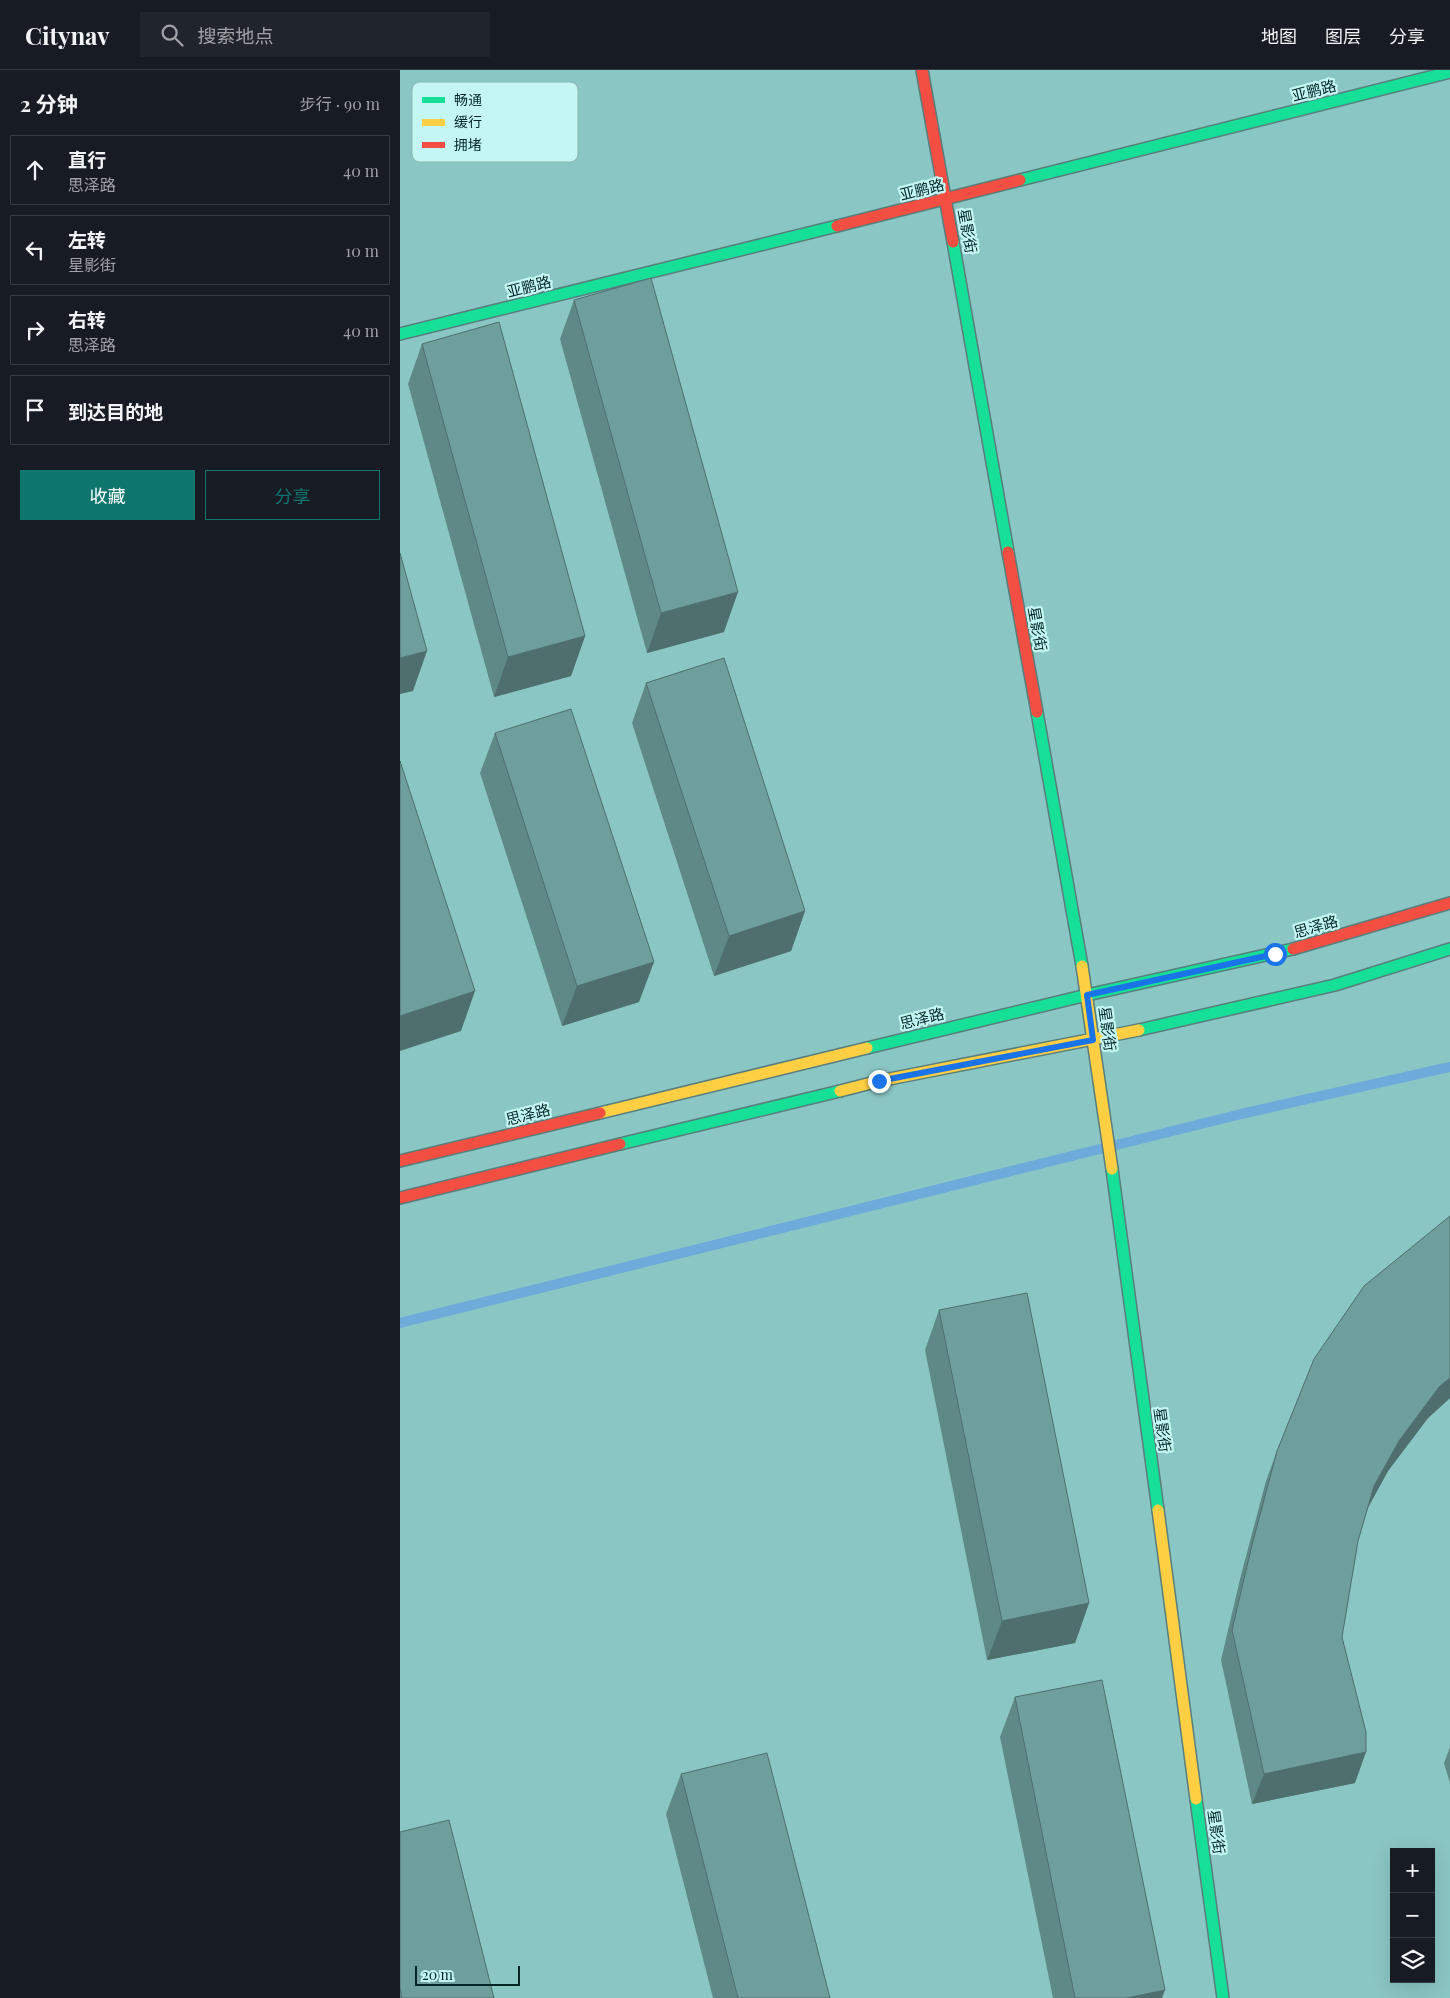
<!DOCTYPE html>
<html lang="zh">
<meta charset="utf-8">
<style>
body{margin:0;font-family:"Playfair Display","Noto Sans SC",serif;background:#20242c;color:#f1f3f6}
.controls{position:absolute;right:15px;bottom:15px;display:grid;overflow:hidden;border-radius:0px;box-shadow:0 5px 20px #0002}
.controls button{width:45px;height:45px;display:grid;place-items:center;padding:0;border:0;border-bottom:1px solid #363941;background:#171b24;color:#f1f3f6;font:25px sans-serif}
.scale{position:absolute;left:15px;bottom:12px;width:105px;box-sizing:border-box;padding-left:5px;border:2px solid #012625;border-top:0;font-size:14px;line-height:18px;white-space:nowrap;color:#012625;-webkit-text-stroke:4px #c4f6f3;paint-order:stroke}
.stop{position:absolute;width:15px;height:15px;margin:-11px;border:4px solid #1a73e8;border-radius:50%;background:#fff}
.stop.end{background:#1a73e8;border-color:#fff;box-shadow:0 1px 5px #0008}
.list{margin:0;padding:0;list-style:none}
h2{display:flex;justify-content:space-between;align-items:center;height:65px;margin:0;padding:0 20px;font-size:21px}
h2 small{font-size:16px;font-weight:400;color:#9ea1a6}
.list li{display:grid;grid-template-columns:32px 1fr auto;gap:15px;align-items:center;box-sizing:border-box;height:70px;margin:0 10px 10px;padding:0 10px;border:1px solid #363941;border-radius:0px}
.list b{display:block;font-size:19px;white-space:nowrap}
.list p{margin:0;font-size:16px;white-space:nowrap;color:#9ea1a6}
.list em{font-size:16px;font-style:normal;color:#9ea1a6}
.actions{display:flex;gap:10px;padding:15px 20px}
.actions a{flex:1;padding:11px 0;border:1px solid #0f766e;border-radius:0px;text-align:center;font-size:18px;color:#0f766e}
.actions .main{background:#0f766e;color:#fff}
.icon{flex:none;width:28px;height:28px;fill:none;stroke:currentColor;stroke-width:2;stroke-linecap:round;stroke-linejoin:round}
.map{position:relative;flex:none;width:1050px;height:1928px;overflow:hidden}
header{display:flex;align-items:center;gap:30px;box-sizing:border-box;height:70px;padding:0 25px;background:#171b24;border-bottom:1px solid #363941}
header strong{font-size:24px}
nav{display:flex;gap:28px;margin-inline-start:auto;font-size:18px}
.search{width:350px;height:45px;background:#20242c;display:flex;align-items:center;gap:12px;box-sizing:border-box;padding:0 18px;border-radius:0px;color:#9ea1a6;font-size:19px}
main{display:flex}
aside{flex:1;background:#171b24}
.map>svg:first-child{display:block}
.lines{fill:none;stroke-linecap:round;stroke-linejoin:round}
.stream{stroke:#6eabda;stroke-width:10}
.fast-casing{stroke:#587e7d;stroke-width:14}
.slow-casing{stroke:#587e7d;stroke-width:14}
.jam-casing{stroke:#587e7d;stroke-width:14}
.fast{stroke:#16e098;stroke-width:11}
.slow{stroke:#ffcf43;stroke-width:11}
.jam{stroke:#f24e42;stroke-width:11}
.wall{fill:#5f8987}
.shaded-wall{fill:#4e6f6e}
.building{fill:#6f9f9d;stroke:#4e6f6e}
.route{stroke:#1a73e8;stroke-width:6}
.labels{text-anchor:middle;stroke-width:4.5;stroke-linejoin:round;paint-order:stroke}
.street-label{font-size:15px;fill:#012625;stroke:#c4f6f3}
.key{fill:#c4f6f3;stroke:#8ab8b5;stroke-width:1}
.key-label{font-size:14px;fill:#012625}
</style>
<header>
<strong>Citynav</strong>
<div class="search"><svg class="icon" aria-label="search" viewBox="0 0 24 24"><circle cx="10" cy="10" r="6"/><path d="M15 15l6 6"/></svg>搜索地点</div>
<nav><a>地图</a><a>图层</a><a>分享</a></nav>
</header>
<main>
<aside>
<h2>2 分钟<small>步行 · 90 m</small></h2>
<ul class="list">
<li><svg class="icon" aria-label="ahead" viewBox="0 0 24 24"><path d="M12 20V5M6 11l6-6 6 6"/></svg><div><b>直行</b><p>思泽路</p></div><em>40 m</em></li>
<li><svg class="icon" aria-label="left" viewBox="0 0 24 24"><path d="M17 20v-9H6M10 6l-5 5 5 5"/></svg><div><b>左转</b><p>星影街</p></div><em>10 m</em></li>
<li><svg class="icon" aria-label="right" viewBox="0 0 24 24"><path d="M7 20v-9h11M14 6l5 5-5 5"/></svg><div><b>右转</b><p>思泽路</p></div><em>40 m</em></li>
<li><svg class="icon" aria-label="arrive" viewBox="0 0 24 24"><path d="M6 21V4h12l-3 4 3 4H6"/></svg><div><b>到达目的地</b></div></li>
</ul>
<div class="actions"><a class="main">收藏</a><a>分享</a></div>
</aside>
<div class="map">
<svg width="1050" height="1928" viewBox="0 0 1050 1928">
<rect width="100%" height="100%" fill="#8ac6c4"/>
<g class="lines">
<path class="stream" d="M0 1253 841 1044 1050 997"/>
<defs>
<path id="fast" d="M620 110 1050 2
M553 172 608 482
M0 264 437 156
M637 642 682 896
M739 960 935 915 1050 879
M467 978 687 925 893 879
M220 1074 440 1021
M712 1099 758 1440
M796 1729 823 1928"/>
<path id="slow" d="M682 896 712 1099
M440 1021 479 1011 739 960
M200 1043 467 978
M758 1440 796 1729"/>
<path id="jam" d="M522 0 553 172
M437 156 620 110
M608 482 637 642
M893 879 1050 833
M0 1091 200 1043
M0 1128 220 1074"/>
</defs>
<use href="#fast" class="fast-casing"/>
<use href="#slow" class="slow-casing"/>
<use href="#jam" class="jam-casing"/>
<use href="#fast" class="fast"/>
<use href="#slow" class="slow"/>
<use href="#jam" class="jam"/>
</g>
<path class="wall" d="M174 230 324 562 247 583 160 269Z
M22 274 185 566 171 606 94 627 8 314Z
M246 613 405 841 391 881 314 906 232 653Z
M95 663 239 932 162 956 80 703Z
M1050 1146V1328L1028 1348 988 1401 968 1438 958 1471 942 1567 955 1713 852 1734 821 1590 841 1505 866 1411 877 1381Z
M539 1240 689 1533 675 1573 587 1590 525 1280Z
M615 1627 762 1928H653L600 1667Z
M1050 1677V1713L1044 1693Z
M281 1704 430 1928H313L266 1744Z
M0 1762 94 1928H0Z"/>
<path class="shaded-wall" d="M338 522 324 562 247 583 261 543Z
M185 566 171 606 94 627 108 587Z
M27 581 13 621 0 624V588Z
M405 841 391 881 314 906 329 866Z
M254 892 239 932 162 956 177 916Z
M75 921 61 961 0 981V946Z
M1050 1308V1328L1028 1348 988 1401 963 1446 974 1416 999 1371 1039 1317Z
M689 1533 675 1573 587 1590 602 1551Z
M966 1682 955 1713 852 1734 864 1704Z
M765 1920 762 1928H727Z"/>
<path class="building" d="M251 208 338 522 261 543 174 230Z
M99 252 185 566 108 587 22 274Z
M0 483 27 581 0 588Z
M324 588 405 841 329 866 246 613Z
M171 639 254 892 177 916 95 663Z
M0 691 75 921 0 946Z
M1050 1146V1308L1039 1317 999 1371 974 1416 958 1471 942 1567 966 1662V1682L864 1704 832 1560 852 1475 877 1381 914 1289 964 1216Z
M627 1223 689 1533 602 1551 539 1240Z
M702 1610 765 1920 727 1928H675L615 1627Z
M367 1683 430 1928H338L281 1704Z
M49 1750 94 1928H2L0 1918V1762Z"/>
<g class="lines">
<path class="route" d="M479 1011 693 970 687 925 875 884"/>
</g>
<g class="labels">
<g class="street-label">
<text transform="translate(914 21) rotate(-14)" y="5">亚鹏路</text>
<text transform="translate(522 120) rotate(-14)" y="5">亚鹏路</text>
<text transform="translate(567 161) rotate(80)" y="5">星影街</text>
<text transform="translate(129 217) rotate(-14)" y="5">亚鹏路</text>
<text transform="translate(637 559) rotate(80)" y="5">星影街</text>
<text transform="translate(916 857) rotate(-16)" y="5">思泽路</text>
<text transform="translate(522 949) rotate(-14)" y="5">思泽路</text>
<text transform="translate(707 959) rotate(82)" y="5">星影街</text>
<text transform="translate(128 1045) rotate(-14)" y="5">思泽路</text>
<text transform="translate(762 1360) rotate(82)" y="5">星影街</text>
<text transform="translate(816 1762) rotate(82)" y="5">星影街</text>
</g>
</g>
<rect x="12" y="12" width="166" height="80" rx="8" class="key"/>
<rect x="22" y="27" width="23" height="6" fill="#16e098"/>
<rect x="22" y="49" width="23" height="7" fill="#ffcf43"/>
<rect x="22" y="72" width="23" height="6" fill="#f24e42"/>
<g class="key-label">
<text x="54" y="35">畅通</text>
<text x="54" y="57">缓行</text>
<text x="54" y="80">拥堵</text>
</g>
</svg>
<div class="controls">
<button>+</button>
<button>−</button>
<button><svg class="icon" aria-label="layers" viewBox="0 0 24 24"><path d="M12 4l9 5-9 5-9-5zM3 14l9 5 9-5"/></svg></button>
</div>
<div class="scale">20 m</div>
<div class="stop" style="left:875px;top:884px"></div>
<div class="stop end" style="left:479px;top:1011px"></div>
</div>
</main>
